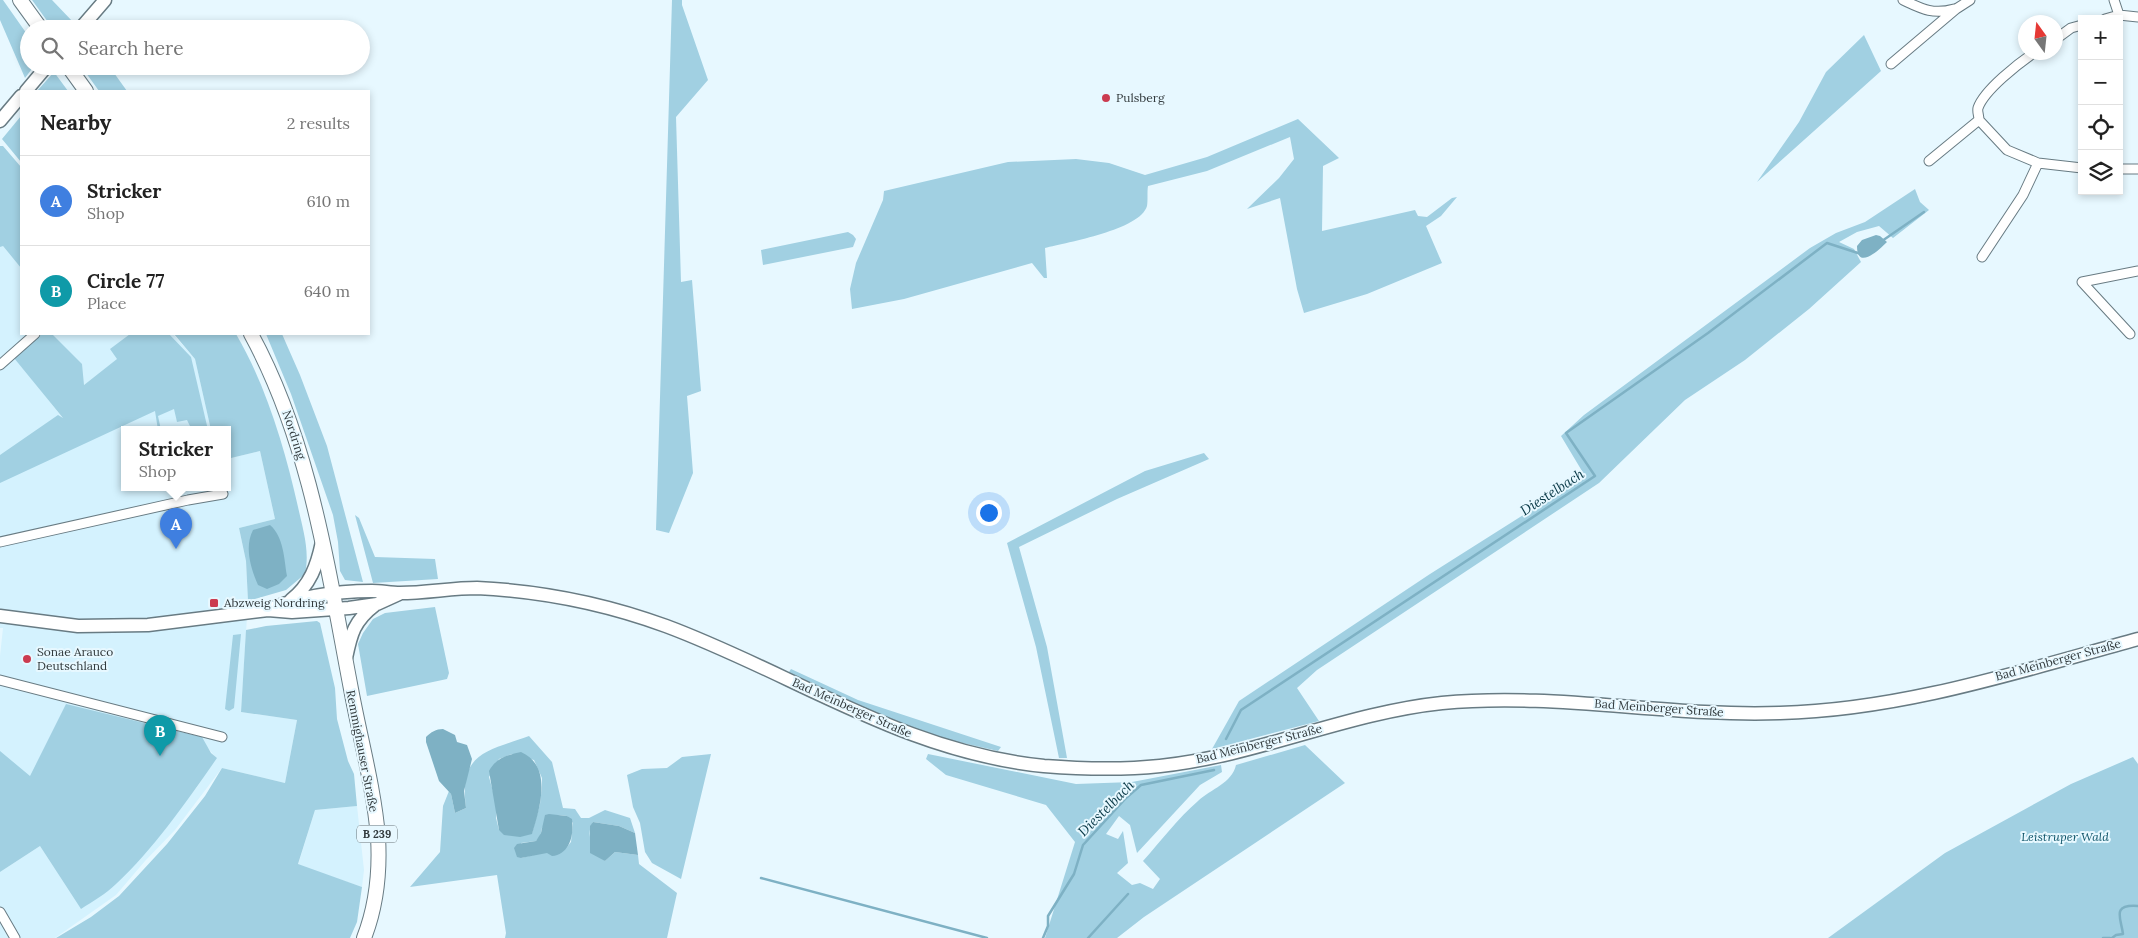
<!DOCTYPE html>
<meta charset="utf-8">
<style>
body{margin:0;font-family:Lora,serif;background:#f2f2f2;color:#222}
.controls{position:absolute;right:15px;top:15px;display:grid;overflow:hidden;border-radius:0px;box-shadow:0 2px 8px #0003}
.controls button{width:45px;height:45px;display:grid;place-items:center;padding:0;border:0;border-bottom:1px solid #e0e0e0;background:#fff;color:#222;font:25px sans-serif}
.compass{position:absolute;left:2018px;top:15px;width:45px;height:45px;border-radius:50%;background:#fff;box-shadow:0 2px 8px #0003;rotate:345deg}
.you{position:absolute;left:988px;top:512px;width:18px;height:18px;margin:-12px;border:4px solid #fff;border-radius:50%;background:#1a73e8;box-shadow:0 0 0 8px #1a73e833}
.badge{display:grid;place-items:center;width:32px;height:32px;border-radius:50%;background:#2563eb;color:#fff;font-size:16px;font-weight:700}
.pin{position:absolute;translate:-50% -41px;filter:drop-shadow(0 1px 2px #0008)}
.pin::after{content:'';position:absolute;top:26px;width:18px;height:15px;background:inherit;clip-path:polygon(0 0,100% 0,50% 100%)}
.popup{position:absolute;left:121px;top:426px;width:110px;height:65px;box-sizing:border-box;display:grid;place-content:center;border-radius:0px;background:#fff;filter:drop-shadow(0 1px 4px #0005);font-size:16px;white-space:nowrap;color:#767676}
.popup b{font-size:19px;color:#222}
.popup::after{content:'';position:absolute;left:50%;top:100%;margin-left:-10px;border:10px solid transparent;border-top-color:#fff}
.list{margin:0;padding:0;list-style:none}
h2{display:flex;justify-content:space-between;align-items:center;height:65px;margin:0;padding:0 20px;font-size:21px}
h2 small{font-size:16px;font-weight:400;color:#767676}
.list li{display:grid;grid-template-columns:32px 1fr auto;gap:15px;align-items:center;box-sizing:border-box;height:90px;padding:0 20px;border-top:1px solid #e0e0e0}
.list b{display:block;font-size:19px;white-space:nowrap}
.list p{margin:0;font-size:16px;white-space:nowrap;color:#767676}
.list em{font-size:16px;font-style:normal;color:#767676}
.icon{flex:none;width:28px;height:28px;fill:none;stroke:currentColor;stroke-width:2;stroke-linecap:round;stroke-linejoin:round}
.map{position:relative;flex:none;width:2138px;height:938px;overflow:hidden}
.search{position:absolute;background:#fff;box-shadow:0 2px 8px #0003;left:20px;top:20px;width:350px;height:55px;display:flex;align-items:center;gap:12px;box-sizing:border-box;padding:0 18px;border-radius:28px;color:#767676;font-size:19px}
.panel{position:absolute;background:#fff;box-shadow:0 2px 8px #0003;left:20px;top:90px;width:350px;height:245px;border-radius:0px}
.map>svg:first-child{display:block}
.built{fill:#d4f2fe;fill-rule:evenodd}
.green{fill:#a1d0e2;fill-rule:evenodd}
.water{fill:#7eb1c4}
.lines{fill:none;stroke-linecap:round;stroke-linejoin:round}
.stream{stroke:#7eb1c4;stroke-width:2.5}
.street-casing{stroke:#687b83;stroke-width:11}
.secondary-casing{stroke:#687b83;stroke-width:15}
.primary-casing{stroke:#687b83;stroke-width:16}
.street{stroke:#fff;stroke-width:9}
.secondary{stroke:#fff;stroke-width:12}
.primary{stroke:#fff;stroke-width:14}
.poi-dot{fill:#cb3b50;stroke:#e7f8ff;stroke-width:2}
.labels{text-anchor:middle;stroke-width:4;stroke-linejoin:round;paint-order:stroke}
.shield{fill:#e7f8ff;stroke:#687377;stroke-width:1}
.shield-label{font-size:11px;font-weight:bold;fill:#323a3d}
.poi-label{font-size:12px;fill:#323a3d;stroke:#e7f8ff;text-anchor:start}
.street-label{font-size:12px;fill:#323a3d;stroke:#e7f8ff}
.park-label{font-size:12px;font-style:italic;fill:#0e5469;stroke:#e7f8ff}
.water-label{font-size:14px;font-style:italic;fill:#083846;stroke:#e7f8ff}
</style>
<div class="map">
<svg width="2138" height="938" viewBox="0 0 2138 938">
<rect width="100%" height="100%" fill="#e7f8ff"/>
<path class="built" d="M2 245 21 268V334H42L15 358 65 421 182 349 169 334H173L195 359 211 430H125V488H227V459L260 451 275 519 239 528 246 561 248 601 241 712 297 720 285 783 222 768 175 830 145 861 116 895 55 938H0V872L40 846 81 909 0 778V656L3 628H0V247ZM208 748 216 758 197 787 141 857Z
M52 334H130L111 349 118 359 84 385Z
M357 806 364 870 362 887 298 865 315 810Z"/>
<path class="green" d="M0 0H3L29 37V66H34L25 78 0 20Z
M32 0H52L74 23 69 29H53Z
M672 0H682V5L708 80 676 117 681 282 692 280 701 391 687 396 693 473 669 533 656 530Z
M1864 35 1881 71 1757 182 1799 122 1826 72Z
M81 66H109L127 91H99Z
M54 72 68 91H37Z
M21 116V162L2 139Z
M1298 119 1339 158 1323 166 1322 231 1415 210 1418 216 1427 217 1452 198 1457 197 1441 216 1426 226 1442 263 1367 294 1304 313 1297 289 1280 198 1247 209 1279 178 1294 159 1290 137 1207 171 1148 186C1147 192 1148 200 1147 206 1140 230 1068 242 1045 248L1047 278H1044L1032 263 904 299 852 309 850 289 856 263 883 200 884 191 1008 162 1076 159 1109 163 1145 175 1207 157Z
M0 146H3L21 167V268L3 246 0 247Z
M1915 189 1920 202 1929 210 1893 238 1879 226 1857 232 1839 242 1854 249 1861 262 1809 309 1745 360 1685 400 1599 483 1317 670 1297 688 1319 721 1212 749 1239 701 1430 574 1585 476 1561 436 1584 415 1810 248 1836 233 1865 222Z
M848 232 853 235 856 239 853 247 763 265 761 250Z
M42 334H52L82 364 84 385 117 359 110 349 130 334H169L191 357 208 430H192L187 420 177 422 174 409 158 416 161 430H158L155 411 0 483V455L58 415 63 418 14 358Z
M174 334H236C266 385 285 449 298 507 303 530 310 551 305 574L286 590 248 601 246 561 239 528 275 519 260 451 227 459V430H211L195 359Z
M266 334H282L300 375 327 446 363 582 345 580 340 571 338 542 333 515 291 394Z
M1204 453 1209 459 1117 499 1019 547 1047 647 1067 758H1059L1036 647 1007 543 1145 471Z
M355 515 359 518 375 557 435 559 438 579 373 583Z
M435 607 449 673 447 679 367 696 358 644 363 633 373 619 385 613Z
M317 621 320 623 335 688 337 719 348 761 354 774 357 806 315 810 298 864 362 887 357 922 350 938H56L91 917 119 896 167 844 205 796 222 768 285 783 297 720 241 712 246 630 266 626Z
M241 634 234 708 229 711 225 709 233 635Z
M791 669 858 700 1001 747 998 751 932 736 871 713 787 675Z
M66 704 202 737 211 753 217 758C187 801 154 849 116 884 106 894 93 901 81 909L40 846 0 872V751L30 776Z
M529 736 552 762 563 808 575 809 581 818H589L605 810 630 818 635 833 619 826 593 822C584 838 595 849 605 861L615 852 638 855 639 864 677 893 667 938H505L506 933 497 875 410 887 440 852 443 806 449 791 451 794 455 813 466 808C459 753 485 752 529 736ZM512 754 534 760 542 778V787L540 804 532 833 499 830 496 818 497 806 489 777 499 759ZM559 815 567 816 573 823 571 842 567 847 521 858V843L536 841 540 837 542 828Z
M1305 745 1345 783 1144 917 1117 938H1045L1075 842 1046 805 946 775 926 759 928 754 1076 784 1132 782 1221 765 1222 772 1200 785 1137 853 1130 825 1119 816 1106 834 1118 839 1123 831 1128 863 1117 873 1132 885 1140 883 1153 889 1160 879 1143 861C1161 841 1178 818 1198 801 1211 789 1232 783 1236 765Z
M711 754 681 879 652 863 645 852 640 823 633 807 627 775 642 769 667 768 682 757Z
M2133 757 2138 764V938H1828L1945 853 2071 784Z"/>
<path class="water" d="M1876 235 1880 236 1887 242C1879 250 1857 271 1857 246L1862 240Z
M270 525C284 537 284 559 287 576L279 584 267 589 258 585C251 569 244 547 253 530Z
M443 729 455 735 457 742 467 745 472 759 464 791 466 808 455 813 451 794 439 781 426 742V737C431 732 436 729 443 729Z
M521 752C553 766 540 808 532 834L520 837 504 835 499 830 489 771C496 758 507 755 521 752Z
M549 814 567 816 572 819C574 835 570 854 552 856L547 853 521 858 517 857 514 848 517 844 536 841 541 833 545 815Z
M593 822 619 826 635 833 638 855 615 852 605 861 590 853V826Z"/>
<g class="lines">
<path class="stream" d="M1882 241 1924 212
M1226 739 1241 710 1595 476 1566 433 1708 333 1827 243 1861 254
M761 878 987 938
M1043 938 1048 926V916L1074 874 1083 845 1126 798 1141 785 1214 770
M1088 938 1128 894
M2103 938H2110
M2112 938 2116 935 2123 934C2121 918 2111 904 2138 906"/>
<defs>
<path id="street" d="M1903 0C1922 9 1933 15 1954 9
M2114 0 2119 15
M2105 19 2119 15 2138 17
M2056 39 2071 28 2082 25
M1891 64 1956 9 1970 0
M1979 120 2007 150 2038 163 2082 168
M1929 161 1979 120C1979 116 1977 111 1978 108 1984 90 2019 63 2035 52
M2119 169H2138
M1982 257 2023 195 2038 163
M2130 334 2082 282 2138 271
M0 365 35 334
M0 542 188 500 223 494
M0 680 222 737
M0 912 15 938"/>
<path id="secondary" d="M80 29 105 0
M26 91 47 66
M0 121 21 96
M291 600C310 585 317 566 322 542
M268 610C300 596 336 591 372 591 381 591 391 593 400 593 426 593 452 588 477 588 541 591 606 604 666 626 795 674 903 752 1044 766 1083 769 1122 770 1160 766 1256 756 1346 713 1442 703 1555 692 1667 717 1780 713 1902 710 2021 671 2138 639
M0 616 78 626 148 625 268 610 292 612 349 608 377 604 399 594
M346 658C351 634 354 621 375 605"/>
<path id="primary" d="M20 0 41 29
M68 66 86 91
M251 334C310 442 328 569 351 689 360 738 374 788 378 837 380 870 376 907 364 938"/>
</defs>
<use href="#street" class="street-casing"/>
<use href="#secondary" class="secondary-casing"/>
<use href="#primary" class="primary-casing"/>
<use href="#street" class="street"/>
<use href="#secondary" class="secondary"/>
<use href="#primary" class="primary"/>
</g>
<g class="poi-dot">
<circle cx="1106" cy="98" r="5"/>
<rect x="209" y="598" width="10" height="10" rx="2.5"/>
<circle cx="27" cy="659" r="5"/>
</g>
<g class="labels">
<rect class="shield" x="357" y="825.5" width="40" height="17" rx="4"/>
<g class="shield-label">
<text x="377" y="838">B 239</text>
</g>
<g class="poi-label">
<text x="1116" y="102">Pulsberg</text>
<text x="224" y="607">Abzweig Nordring</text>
<text x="37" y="656">Sonae Arauco<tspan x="37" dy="14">Deutschland</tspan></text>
</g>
<g class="street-label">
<text transform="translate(294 435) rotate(72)" y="4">Nordring</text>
<text transform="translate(2058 660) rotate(-15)" y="4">Bad Meinberger Straße</text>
<text transform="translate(852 708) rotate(24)" y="4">Bad Meinberger Straße</text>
<text transform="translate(1659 708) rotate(4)" y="4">Bad Meinberger Straße</text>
<text transform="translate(1259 744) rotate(-14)" y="4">Bad Meinberger Straße</text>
<text transform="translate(362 751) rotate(79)" y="4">Remmighauser Straße</text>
</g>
<g class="park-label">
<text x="2065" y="841">Leistruper Wald</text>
</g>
<g class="water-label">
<text transform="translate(1552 492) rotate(-33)" y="5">Diestelbach</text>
<text transform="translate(1106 808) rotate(-45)" y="5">Diestelbach</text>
</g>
</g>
</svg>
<div class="controls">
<button>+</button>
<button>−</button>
<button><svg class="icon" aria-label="locate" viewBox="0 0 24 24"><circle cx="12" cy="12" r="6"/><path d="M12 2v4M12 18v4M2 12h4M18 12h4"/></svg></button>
<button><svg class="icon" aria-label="layers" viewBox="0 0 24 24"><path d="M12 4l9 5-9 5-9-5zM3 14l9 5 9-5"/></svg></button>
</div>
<svg class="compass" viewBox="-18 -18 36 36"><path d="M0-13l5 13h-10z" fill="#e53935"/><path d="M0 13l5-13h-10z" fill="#767676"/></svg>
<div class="you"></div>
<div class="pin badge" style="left:176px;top:549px;background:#3f7fe0">A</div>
<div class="popup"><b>Stricker</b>Shop</div>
<div class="pin badge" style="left:160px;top:756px;background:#0f9aa8">B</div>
<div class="search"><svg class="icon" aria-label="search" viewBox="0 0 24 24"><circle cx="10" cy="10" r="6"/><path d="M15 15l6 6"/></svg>Search here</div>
<section class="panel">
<h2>Nearby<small>2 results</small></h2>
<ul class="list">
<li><span class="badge" style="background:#3f7fe0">A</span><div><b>Stricker</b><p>Shop</p></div><em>610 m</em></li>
<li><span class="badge" style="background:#0f9aa8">B</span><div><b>Circle 77</b><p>Place</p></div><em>640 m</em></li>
</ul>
</section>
</div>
